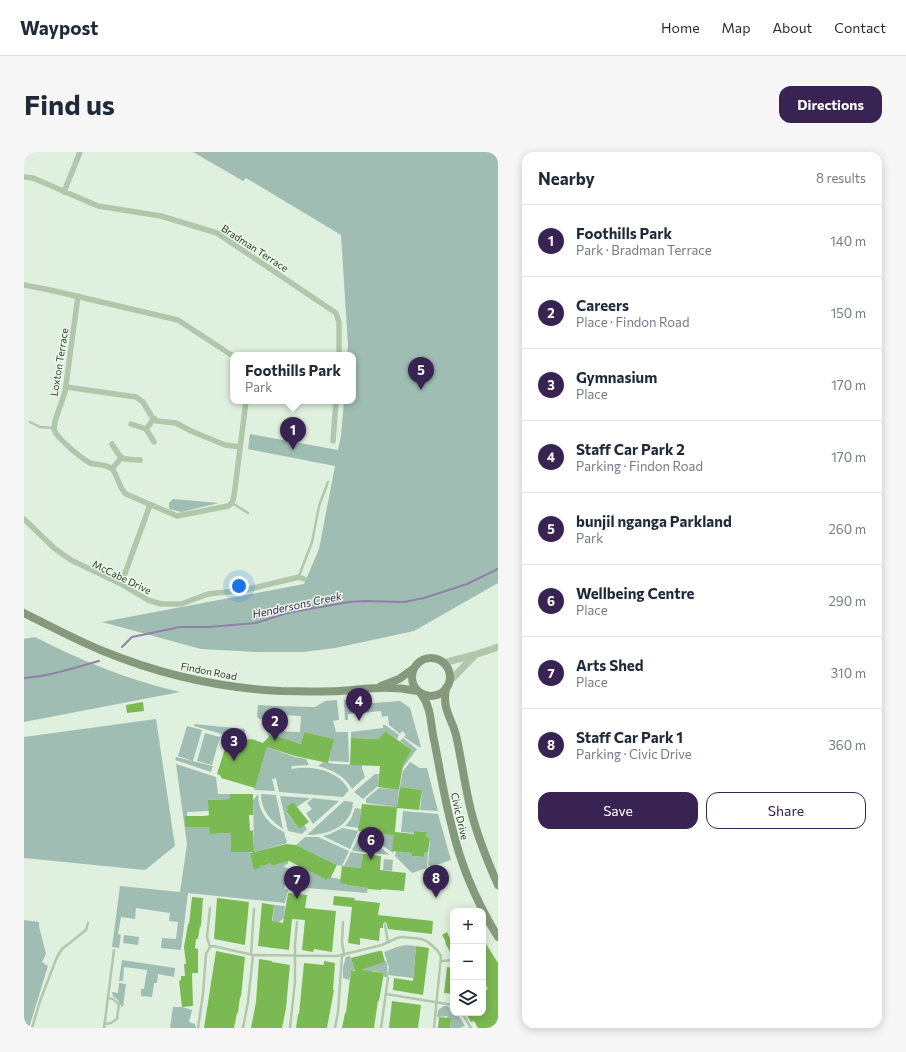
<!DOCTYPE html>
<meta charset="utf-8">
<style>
body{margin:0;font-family:Commissioner,sans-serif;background:#f6f6f7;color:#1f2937}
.controls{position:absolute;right:12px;bottom:12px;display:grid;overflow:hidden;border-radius:8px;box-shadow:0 2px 10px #0003}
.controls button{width:36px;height:36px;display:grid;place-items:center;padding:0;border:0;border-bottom:1px solid #e0e1e3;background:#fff;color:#1f2937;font:20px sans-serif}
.you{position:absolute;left:215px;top:434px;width:14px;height:14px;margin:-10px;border:3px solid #fff;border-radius:50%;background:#1a73e8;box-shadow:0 0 0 6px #1a73e833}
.badge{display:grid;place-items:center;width:26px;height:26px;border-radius:50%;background:#382352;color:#fff;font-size:13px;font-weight:700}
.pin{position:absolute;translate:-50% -33px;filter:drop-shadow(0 1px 2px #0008)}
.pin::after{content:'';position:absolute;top:21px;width:14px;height:12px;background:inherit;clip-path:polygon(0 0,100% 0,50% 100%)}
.popup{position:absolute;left:206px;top:200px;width:126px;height:52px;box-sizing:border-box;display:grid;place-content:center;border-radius:8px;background:#fff;filter:drop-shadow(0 1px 3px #0005);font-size:13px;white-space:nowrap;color:#747a83}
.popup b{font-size:15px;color:#1f2937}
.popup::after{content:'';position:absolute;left:50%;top:100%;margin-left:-8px;border:8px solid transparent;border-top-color:#fff}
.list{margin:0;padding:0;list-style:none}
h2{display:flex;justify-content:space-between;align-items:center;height:52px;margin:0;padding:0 16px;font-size:17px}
h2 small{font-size:13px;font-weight:400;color:#747a83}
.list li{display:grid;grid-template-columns:26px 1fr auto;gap:12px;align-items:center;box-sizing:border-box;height:72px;padding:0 16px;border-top:1px solid #e0e1e3}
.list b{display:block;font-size:15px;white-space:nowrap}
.list p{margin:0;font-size:13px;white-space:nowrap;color:#747a83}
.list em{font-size:13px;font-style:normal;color:#747a83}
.actions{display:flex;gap:8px;padding:12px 16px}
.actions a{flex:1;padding:9px 0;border:1px solid #382352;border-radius:12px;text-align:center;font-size:14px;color:#382352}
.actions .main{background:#382352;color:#fff}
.icon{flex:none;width:22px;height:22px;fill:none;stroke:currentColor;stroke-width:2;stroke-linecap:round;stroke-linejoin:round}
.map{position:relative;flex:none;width:474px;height:876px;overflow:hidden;border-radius:12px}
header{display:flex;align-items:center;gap:24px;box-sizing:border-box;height:56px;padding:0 20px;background:#fff;border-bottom:1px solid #e0e1e3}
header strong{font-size:19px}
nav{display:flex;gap:22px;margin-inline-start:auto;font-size:14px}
.intro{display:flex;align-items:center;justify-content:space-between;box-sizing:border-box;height:96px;padding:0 24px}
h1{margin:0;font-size:28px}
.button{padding:10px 18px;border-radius:12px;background:#382352;color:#fff;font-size:14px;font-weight:700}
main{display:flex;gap:24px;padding:0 24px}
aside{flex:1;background:#fff;border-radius:12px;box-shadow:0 2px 10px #0003}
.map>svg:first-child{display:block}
.green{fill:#a0bdb4}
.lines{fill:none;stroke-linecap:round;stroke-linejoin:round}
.stream{stroke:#9180aa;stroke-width:2}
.building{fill:#7bb953}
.service{stroke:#b0c7ab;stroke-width:2.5}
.minor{stroke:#b0c7ab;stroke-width:5.5}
.tertiary{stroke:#b0c7ab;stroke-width:7}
.secondary{stroke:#859a7d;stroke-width:8}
.labels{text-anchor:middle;stroke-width:3;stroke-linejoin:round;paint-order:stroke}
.street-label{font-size:10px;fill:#2d352a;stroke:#ebf8ea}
.water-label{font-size:11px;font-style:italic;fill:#382352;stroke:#ebf8ea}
</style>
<header>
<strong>Waypost</strong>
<nav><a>Home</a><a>Map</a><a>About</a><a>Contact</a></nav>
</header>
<div class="intro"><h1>Find us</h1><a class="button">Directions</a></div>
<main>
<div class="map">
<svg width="474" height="876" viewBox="0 0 474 876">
<rect width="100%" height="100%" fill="#e0f0de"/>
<path class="green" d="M169 0H474V431L390 479 311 496 279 500H234L177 497 78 470 280 432 295 397 311 314 224 297 226 282 314 298 317 284 320 249H329V203H323L324 193 317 83 222 26 219 29Z
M149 347 195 351 157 360 145 357V351Z
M11 485C57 509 105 528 156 540L0 570V487Z
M338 546 349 551 376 549 386 556 397 595H395L380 585 382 582 378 579 376 582 365 573 364 564 358 565 357 559 324 562V568H321L320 548Z
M313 548 315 568 309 569 312 580H324L325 610 305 609 309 587 280 580 277 592 247 582 246 585H245L243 579 276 580 277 564 242 562V567H235L233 564 234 553 252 554 291 555 301 549Z
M132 567 151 694 121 718 0 706V585Z
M170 572 221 577 222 585 206 582 205 584 170 574Z
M359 573H361L375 583 373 587 361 579 357 585 354 595V587L327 586V580L359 576Z
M163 574 178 578 169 609 154 604Z
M181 581 196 585 188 613 173 609Z
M379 586 393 597 378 617H375L388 598 376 589Z
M243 595 271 605 282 607 285 613 268 614 267 617C288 613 314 618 325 638L319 645 255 640 252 626 248 627 251 639 230 638Z
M152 605 189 614 187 620 151 608Z
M299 610 312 612 338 613V616L341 625 328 637C321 624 308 618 294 614Z
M386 610 396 616H403L414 659 396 658 398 638 376 635 379 618H380Z
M152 612 192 625 194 642H206V659L204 647 185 648V659L163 660V664H161L162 675H180V664L185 663 186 682 207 681 226 700 230 717 236 716V714L246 711 247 714 264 709V712L261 713 260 715 267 717 263 732 261 734 260 737 264 738 261 751 164 741 157 798 137 796 138 786 152 787 154 770 145 769 146 761 112 756 111 767 97 765 94 782 97 783 95 796 88 795 96 734 156 740 163 692Z
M351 622H355L354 634 339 647 330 640Z
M355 636 375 638 373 655 342 651V647Z
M234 642C235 644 234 648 235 651 238 665 248 674 260 680L263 691 230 700 229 648Z
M237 642 252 643 259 677C246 668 237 658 237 642Z
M256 644 286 646 273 655 269 650 262 655 264 658 262 660 275 677 280 673 283 677 278 682 264 679Z
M289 646 315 649 289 672 282 661 288 657 283 651Z
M320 649 329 650C328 674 305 683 283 683Z
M331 656 337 657 335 676 321 674 327 667Z
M379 659 414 662 427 708 407 715 404 713 406 686 402 685 403 680 391 679 390 681 377 680Z
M318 676 334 679 326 697 299 684 306 682Z
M339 679 371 682 369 702V701Z
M337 681 366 703 329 699 328 698Z
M281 685H294L325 699 318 714 313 713 272 693Z
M372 699 388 701V704L400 705 401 700H404L403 716 388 721 371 704Z
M327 700 339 702 338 713 355 718 320 714Z
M360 707 369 708 368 719 359 718Z
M281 717 303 727 304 725 316 727 323 732V733L344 736 343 741 270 735 268 733 270 721 273 720 280 722Z
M250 753 261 754 260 766 255 770 253 796H246Z
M0 768 15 770V774L22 802 18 810 24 814 5 876H0Z
M100 783 115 785 114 793 99 791Z
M382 793 392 794 389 826 364 823 365 815 360 800 373 795Z
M326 804 331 818H327L325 828 319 826V815L322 805Z
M98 808 151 816 150 825 134 822 133 831H130L128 845 117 844V837H120L123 818 100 815 99 829H95Z
M363 809 364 825H360V821L348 819 331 876 338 820 337 818Z
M95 831 102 832 99 855 97 854 94 848 89 844 88 840 94 841Z
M420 854H423L429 857V861H433L441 874 436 876H426L427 866 423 865V864L413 865 414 858Z
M149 855H158L168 858 165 870 171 872 172 876H146Z"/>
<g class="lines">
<path class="stream" d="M98 495 108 485 156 475H185L232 471 263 461 325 450 340 449 380 450 400 446 443 432 474 417
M0 526C25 524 50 516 75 509"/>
</g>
<path class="building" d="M119 550 120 559 103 561 102 553Z
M361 579 388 598 379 612 375 638 354 635 356 614 326 613 327 586 355 587Z
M280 580 310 587 304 611 271 604 243 595 231 636 197 626V624L193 622 205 584 219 588 228 587 239 591 247 582 277 592Z
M376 635 398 638 395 658 373 656 371 680 390 682V679L403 680 402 685 406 686 404 700H401L400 705 388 704V701L368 699 370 683 334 679 338 652 373 655Z
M206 642H229V663H225L226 679 229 678 230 700H207V681L186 682 185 675H161V664H185L184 648 206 647Z
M269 650 285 670 275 677 262 659 264 658 262 655Z
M262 692 272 693 313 713 306 727 304 725 303 728 265 709 247 714 246 711 241 713 236 714V716L230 718 226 701Z
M339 702 357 704 356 718 382 721 380 739 358 737 357 738 344 737V736L323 733V732L316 731 318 714 337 716Z
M264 741 283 743 281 756 312 759 308 800 290 797 289 800 278 798 281 768 268 767 265 798 234 794 238 751 250 753 248 769 259 771Z
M310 744 331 746 330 748 356 751 354 763 409 769 408 782 364 777 363 772 361 770 359 772V776H356L355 789 336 786V793L324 791 328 755 309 753Z
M168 745 179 746 177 775 176 774 174 787H172L171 796 174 797V821H168L169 854 158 855 155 829 157 828V824H161L160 812H162L160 795 164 772H165Z
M193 746 225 750 221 793 190 787Z
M423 780 429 793V805L421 791 422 790 418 783Z
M459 787 474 811V874L471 876H454L450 869 447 870 442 862 459 861V839L464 837 459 828Z
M392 794 405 796 399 843 369 838 370 826 389 829Z
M192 799 221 805 217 845H216L214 861H213L210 876H180Z
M355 799H358L361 810 337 818 360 821 355 849H354L350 876H318L321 861H322L327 818 331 819 327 806Z
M235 807 248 809V810L266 813 262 856 258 876H227L232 850Z
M300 809 311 811 309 838H310L303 876H272L274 862H275L280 811 300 813Z
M423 815 429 816V842L420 841Z
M368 849 397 853 394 876H365Z
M415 865 427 866 426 876H414Z"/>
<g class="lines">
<path class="service" d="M6 270 16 275 29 276
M208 351 224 361
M275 424 288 390 295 354 304 330
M186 756 183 785 186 795
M319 770 318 790 320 803
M361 773 364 790
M427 777 429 783
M227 802 230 757
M418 809 429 808
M362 842 429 853
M438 861 447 876
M81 872 87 871 93 867 95 852 89 847 84 846
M8 876 16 849 33 805 38 797 62 778 64 771
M80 876 90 798
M174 876 179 842 182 802 186 795 189 794 229 803 313 804 358 793 373 786 379 785 398 787 404 790 413 798 417 804 410 876
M219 876 224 850 229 803
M266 876 271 830V793L273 770
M311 876 314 860 318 804
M357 876 364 826"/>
<path class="minor" d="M0 25 9 26 74 54 137 64 193 81 312 161 315 170V203
M40 40 56 0
M0 133 26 138 154 168 209 204
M54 144 41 240 31 269 30 278C34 287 57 306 66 311 73 313 81 312 87 316 94 322 94 335 102 342L153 364 204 354 208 351 210 344 222 249
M42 235 112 245 119 250 128 265 133 269 152 271 167 279 201 293 216 295
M107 272 122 277 130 290
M122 277 130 267
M309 289 312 249
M88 292C98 309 97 307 116 308
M88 317 97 306
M0 367 30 396 47 408 97 432 124 448 137 452H157L184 442 221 438 275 425 280 427
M97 432 126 353"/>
<path class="tertiary" d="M419 511 450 503 474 495
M425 530 450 504"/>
<path class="secondary" d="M0 461C26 474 52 488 79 499 135 522 196 536 257 539 276 539 295 540 315 539 343 537 364 533 393 539
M388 525a19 19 0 1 1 38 0a19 19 0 1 1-38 0Z
M357 534 375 527 389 517
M422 536C418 557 427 565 432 583 437 605 440 628 445 650 451 679 462 706 474 733
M397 542C408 556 406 571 410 588 416 617 420 646 428 675 437 714 453 751 474 785"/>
</g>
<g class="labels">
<g class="street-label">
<text transform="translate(231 96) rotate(33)" y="4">Bradman Terrace</text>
<text transform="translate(35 210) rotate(-81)" y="4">Loxton Terrace</text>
<text transform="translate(98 425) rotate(26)" y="4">McCabe Drive</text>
<text transform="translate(185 519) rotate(11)" y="4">Findon Road</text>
<text transform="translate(436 664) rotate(77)" y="4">Civic Drive</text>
</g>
<g class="water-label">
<text transform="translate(273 453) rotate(-12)" y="4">Hendersons Creek</text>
</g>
</g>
</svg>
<div class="controls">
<button>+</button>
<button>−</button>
<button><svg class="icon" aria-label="layers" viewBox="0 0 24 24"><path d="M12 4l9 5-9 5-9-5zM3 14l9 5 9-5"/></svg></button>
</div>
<div class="you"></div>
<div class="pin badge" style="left:269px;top:298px">1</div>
<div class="popup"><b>Foothills Park</b>Park</div>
<div class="pin badge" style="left:251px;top:589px">2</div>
<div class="pin badge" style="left:210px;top:609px">3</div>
<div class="pin badge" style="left:335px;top:569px">4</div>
<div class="pin badge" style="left:397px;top:238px">5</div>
<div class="pin badge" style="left:347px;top:708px">6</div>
<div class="pin badge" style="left:273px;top:747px">7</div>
<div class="pin badge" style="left:412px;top:746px">8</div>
</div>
<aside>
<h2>Nearby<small>8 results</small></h2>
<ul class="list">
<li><span class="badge">1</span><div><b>Foothills Park</b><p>Park · Bradman Terrace</p></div><em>140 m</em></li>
<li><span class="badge">2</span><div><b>Careers</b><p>Place · Findon Road</p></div><em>150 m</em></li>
<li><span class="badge">3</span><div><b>Gymnasium</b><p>Place</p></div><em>170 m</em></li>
<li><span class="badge">4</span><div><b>Staff Car Park 2</b><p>Parking · Findon Road</p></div><em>170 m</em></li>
<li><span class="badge">5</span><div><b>bunjil nganga Parkland</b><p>Park</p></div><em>260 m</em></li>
<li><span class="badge">6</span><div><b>Wellbeing Centre</b><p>Place</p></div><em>290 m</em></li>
<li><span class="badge">7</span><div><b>Arts Shed</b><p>Place</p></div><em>310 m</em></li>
<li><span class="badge">8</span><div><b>Staff Car Park 1</b><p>Parking · Civic Drive</p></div><em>360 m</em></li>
</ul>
<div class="actions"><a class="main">Save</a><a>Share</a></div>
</aside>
</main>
